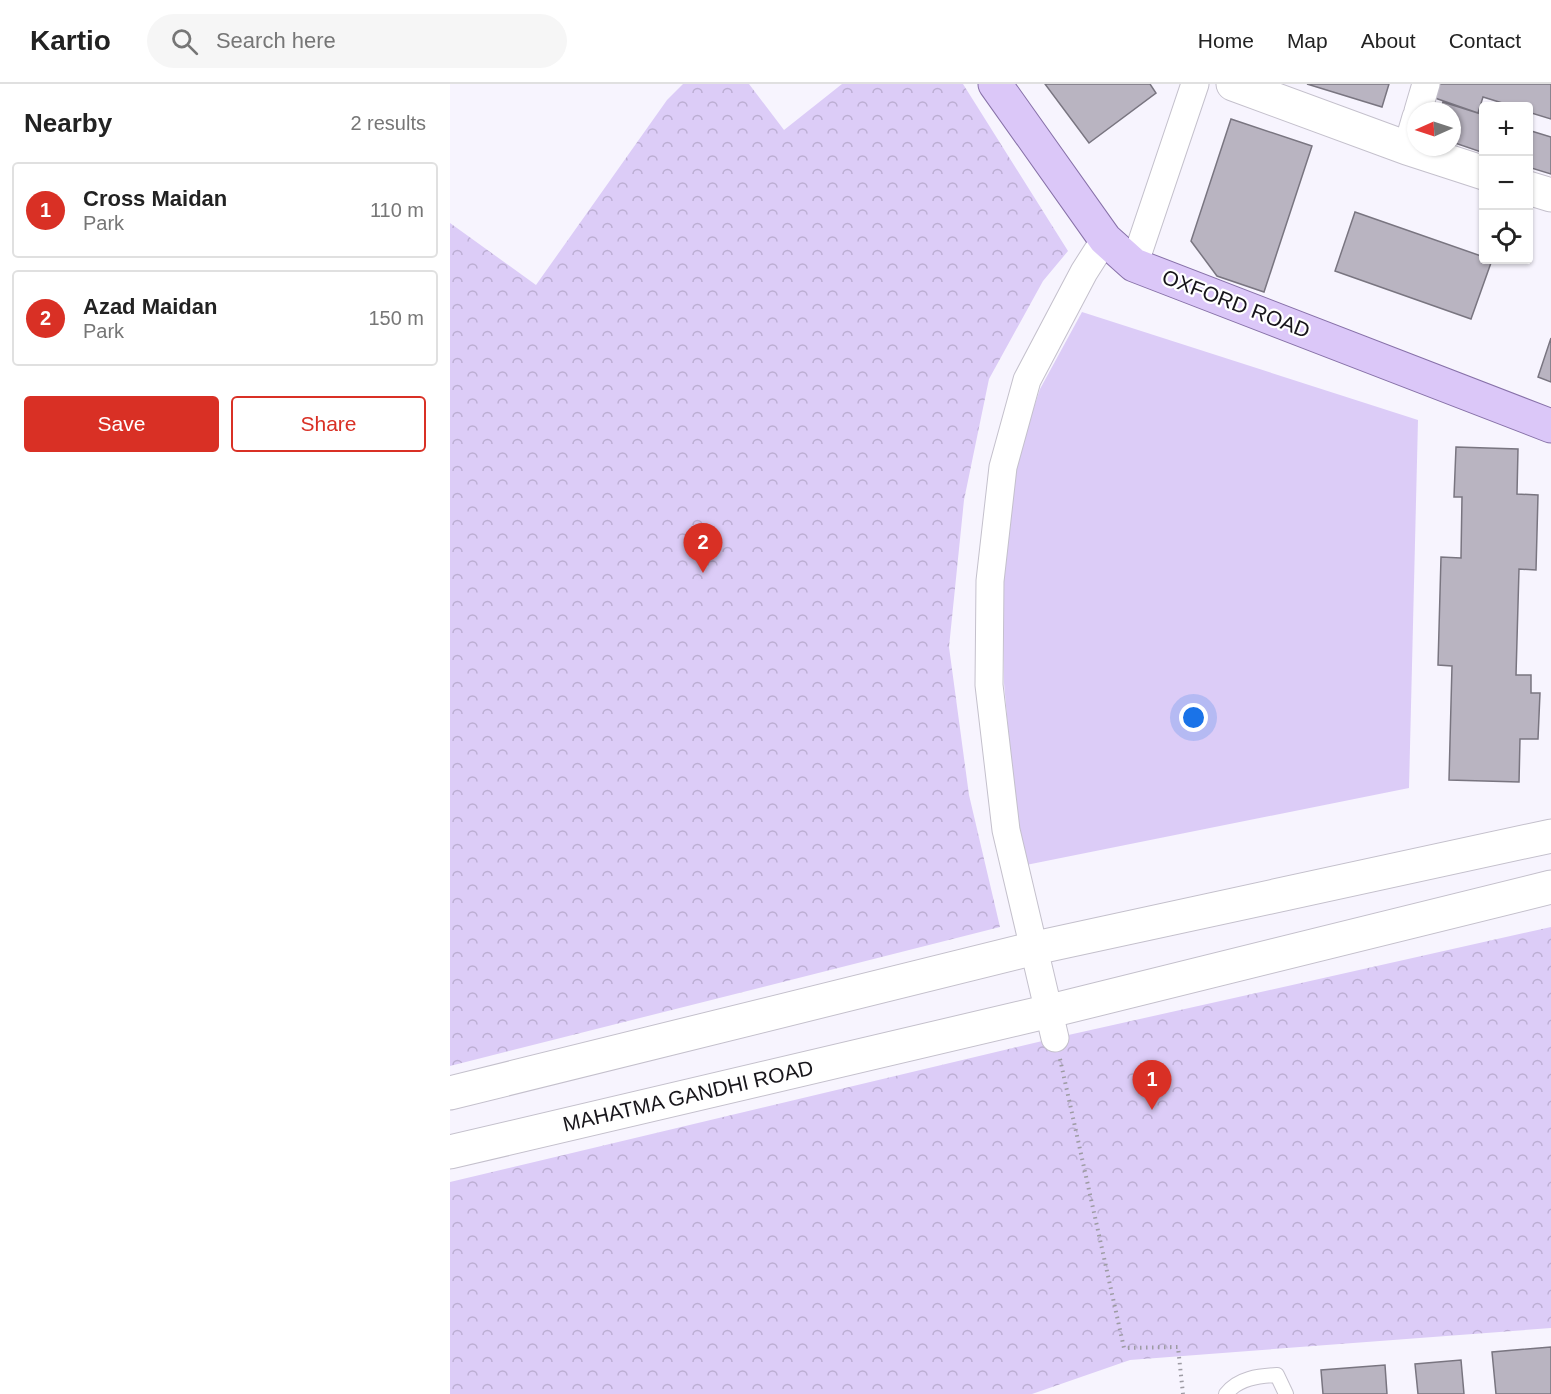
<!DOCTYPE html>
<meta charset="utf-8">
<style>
body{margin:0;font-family:Helvetica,sans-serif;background:#f6f6f6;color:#222}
.controls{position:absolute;right:18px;top:18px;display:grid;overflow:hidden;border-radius:6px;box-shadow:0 2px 4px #0004}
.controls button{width:54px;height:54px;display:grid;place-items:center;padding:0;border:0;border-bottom:2px solid #e0e0e0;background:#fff;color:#222;font:30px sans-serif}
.compass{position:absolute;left:957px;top:18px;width:54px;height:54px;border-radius:50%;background:#fff;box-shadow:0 2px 4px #0004;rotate:267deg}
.you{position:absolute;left:744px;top:634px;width:21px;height:21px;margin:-15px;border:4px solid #fff;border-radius:50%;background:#1a73e8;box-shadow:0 0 0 9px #1a73e833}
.badge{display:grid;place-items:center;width:39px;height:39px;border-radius:50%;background:#d93025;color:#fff;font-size:20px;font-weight:700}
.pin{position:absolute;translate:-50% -50px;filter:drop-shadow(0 2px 3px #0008)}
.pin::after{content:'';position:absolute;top:32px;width:21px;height:18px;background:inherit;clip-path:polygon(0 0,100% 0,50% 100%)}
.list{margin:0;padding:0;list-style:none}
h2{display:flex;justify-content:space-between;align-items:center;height:78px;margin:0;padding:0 24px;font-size:26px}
h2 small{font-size:20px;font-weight:400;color:#767676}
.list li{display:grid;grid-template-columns:39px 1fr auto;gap:18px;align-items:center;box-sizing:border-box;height:96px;margin:0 12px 12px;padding:0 12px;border:2px solid #e0e0e0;border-radius:6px}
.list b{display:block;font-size:22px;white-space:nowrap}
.list p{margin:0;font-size:20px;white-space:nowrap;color:#767676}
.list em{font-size:20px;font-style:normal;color:#767676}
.actions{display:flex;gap:12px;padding:18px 24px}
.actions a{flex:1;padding:14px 0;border:2px solid #d93025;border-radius:6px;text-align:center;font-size:21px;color:#d93025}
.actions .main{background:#d93025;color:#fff}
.icon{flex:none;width:33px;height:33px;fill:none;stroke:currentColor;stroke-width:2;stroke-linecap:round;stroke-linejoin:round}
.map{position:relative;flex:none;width:1101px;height:1310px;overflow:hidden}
header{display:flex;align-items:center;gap:36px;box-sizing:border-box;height:84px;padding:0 30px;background:#fff;border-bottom:2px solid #e0e0e0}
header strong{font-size:28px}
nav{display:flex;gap:33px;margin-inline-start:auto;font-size:21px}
.search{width:420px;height:54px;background:#f6f6f6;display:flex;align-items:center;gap:15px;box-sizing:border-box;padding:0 21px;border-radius:33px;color:#767676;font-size:22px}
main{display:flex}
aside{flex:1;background:#fff}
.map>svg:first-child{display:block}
.grass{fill:#dcccf7}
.park{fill:url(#park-crowns)}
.building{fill:#b9b4c1;stroke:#797580;stroke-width:1.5}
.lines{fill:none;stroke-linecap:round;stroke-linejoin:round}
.lane-casing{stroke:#c4c0cc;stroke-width:16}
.street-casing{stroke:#c4c0cc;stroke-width:29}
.secondary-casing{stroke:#c4c0cc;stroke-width:35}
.primary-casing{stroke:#8771a8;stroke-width:35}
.path{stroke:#9d9ba3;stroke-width:4;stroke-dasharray:1.5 4.5;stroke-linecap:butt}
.lane{stroke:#fff;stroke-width:14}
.street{stroke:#fff;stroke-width:27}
.secondary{stroke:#fff;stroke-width:33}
.primary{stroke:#dbc7f8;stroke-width:33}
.labels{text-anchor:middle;stroke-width:4.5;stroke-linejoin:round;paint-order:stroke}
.street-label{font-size:21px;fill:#18161b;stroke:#fff}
</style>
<header>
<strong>Kartio</strong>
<div class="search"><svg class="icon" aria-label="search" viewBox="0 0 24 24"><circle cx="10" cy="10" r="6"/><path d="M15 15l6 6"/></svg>Search here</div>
<nav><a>Home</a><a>Map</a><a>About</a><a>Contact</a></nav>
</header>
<main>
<aside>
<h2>Nearby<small>2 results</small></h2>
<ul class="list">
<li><span class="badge">1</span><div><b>Cross Maidan</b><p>Park</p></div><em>110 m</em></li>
<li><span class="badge">2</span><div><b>Azad Maidan</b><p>Park</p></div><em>150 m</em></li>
</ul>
<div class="actions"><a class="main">Save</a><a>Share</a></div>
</aside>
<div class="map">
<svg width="1101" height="1310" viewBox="0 0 1101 1310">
<defs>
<pattern id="park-crowns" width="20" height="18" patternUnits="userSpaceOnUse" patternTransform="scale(1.5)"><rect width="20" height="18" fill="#dcccf7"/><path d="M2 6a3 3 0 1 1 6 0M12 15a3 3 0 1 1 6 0" fill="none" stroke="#bcaed3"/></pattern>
</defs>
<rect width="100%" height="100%" fill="#f7f4fe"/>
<path class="grass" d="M632 228 968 336 959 704 576 781 567 744 554 599 553 499 563 386 590 305Z"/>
<path class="park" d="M233 0H299L334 46 392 0H513L618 167 593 197 539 295 514 416 499 563 519 711 550 843 0 982V139L86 201 217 16Z
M1101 843V1244L680 1276 582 1310H0V1098L605 954Z"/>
<path class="building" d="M595 0H700L706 9 639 59Z
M857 0H939L932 23Z
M987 0H1101V35L1078 28V22H1062L1033 13 1028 29 982 13Z
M993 18 1034 31V69L1002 58V27H990Z
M781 35 862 62 814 208 767 192 741 157Z
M1078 46 1101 53V90L1078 83Z
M905 128 1034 173V176H1042L1021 235 885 187Z
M1101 254V298L1088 293Z
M1006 363 1068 365 1067 410 1088 411 1086 486 1069 485 1066 591H1081V609H1090L1088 655H1070L1069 698 999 696 1002 582 988 581 991 473 1011 474 1012 413H1004Z
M1101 1263V1310H1046L1042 1268Z
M1011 1276 1014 1310H968L965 1280Z
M935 1281 937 1310H873L871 1286Z"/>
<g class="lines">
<defs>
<path id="lane" d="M776 1310C788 1294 809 1292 827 1291L836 1310"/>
<path id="street" d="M968 27 976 0
M957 64 966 33
M684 181 745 0
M605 954 556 746 539 601 540 497 553 383 577 296 634 188 655 155"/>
<path id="secondary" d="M783 0 957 64 1034 89
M1078 104 1101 111
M0 1009 585 864 1101 752
M0 1068 600 927 1101 803"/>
<path id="primary" d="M545 0 655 155 684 181 1101 342"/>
</defs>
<use href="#lane" class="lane-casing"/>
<use href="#street" class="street-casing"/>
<use href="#secondary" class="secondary-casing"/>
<use href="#primary" class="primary-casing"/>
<path class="path" d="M610 975 674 1264 728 1263 733 1310"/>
<use href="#lane" class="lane"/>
<use href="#street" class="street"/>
<use href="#secondary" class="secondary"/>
<use href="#primary" class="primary"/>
</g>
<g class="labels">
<g class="street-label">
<text transform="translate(786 220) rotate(21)" y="7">OXFORD ROAD</text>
<text transform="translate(238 1012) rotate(-13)" y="7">MAHATMA GANDHI ROAD</text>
</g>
</g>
</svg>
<div class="controls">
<button>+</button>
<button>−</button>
<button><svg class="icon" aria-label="locate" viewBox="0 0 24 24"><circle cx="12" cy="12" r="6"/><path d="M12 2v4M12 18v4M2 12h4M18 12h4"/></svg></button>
</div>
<svg class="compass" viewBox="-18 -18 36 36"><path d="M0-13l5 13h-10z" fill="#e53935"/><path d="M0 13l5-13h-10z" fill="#767676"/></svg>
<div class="you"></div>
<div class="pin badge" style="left:702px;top:1026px">1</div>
<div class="pin badge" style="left:253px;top:489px">2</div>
</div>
</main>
